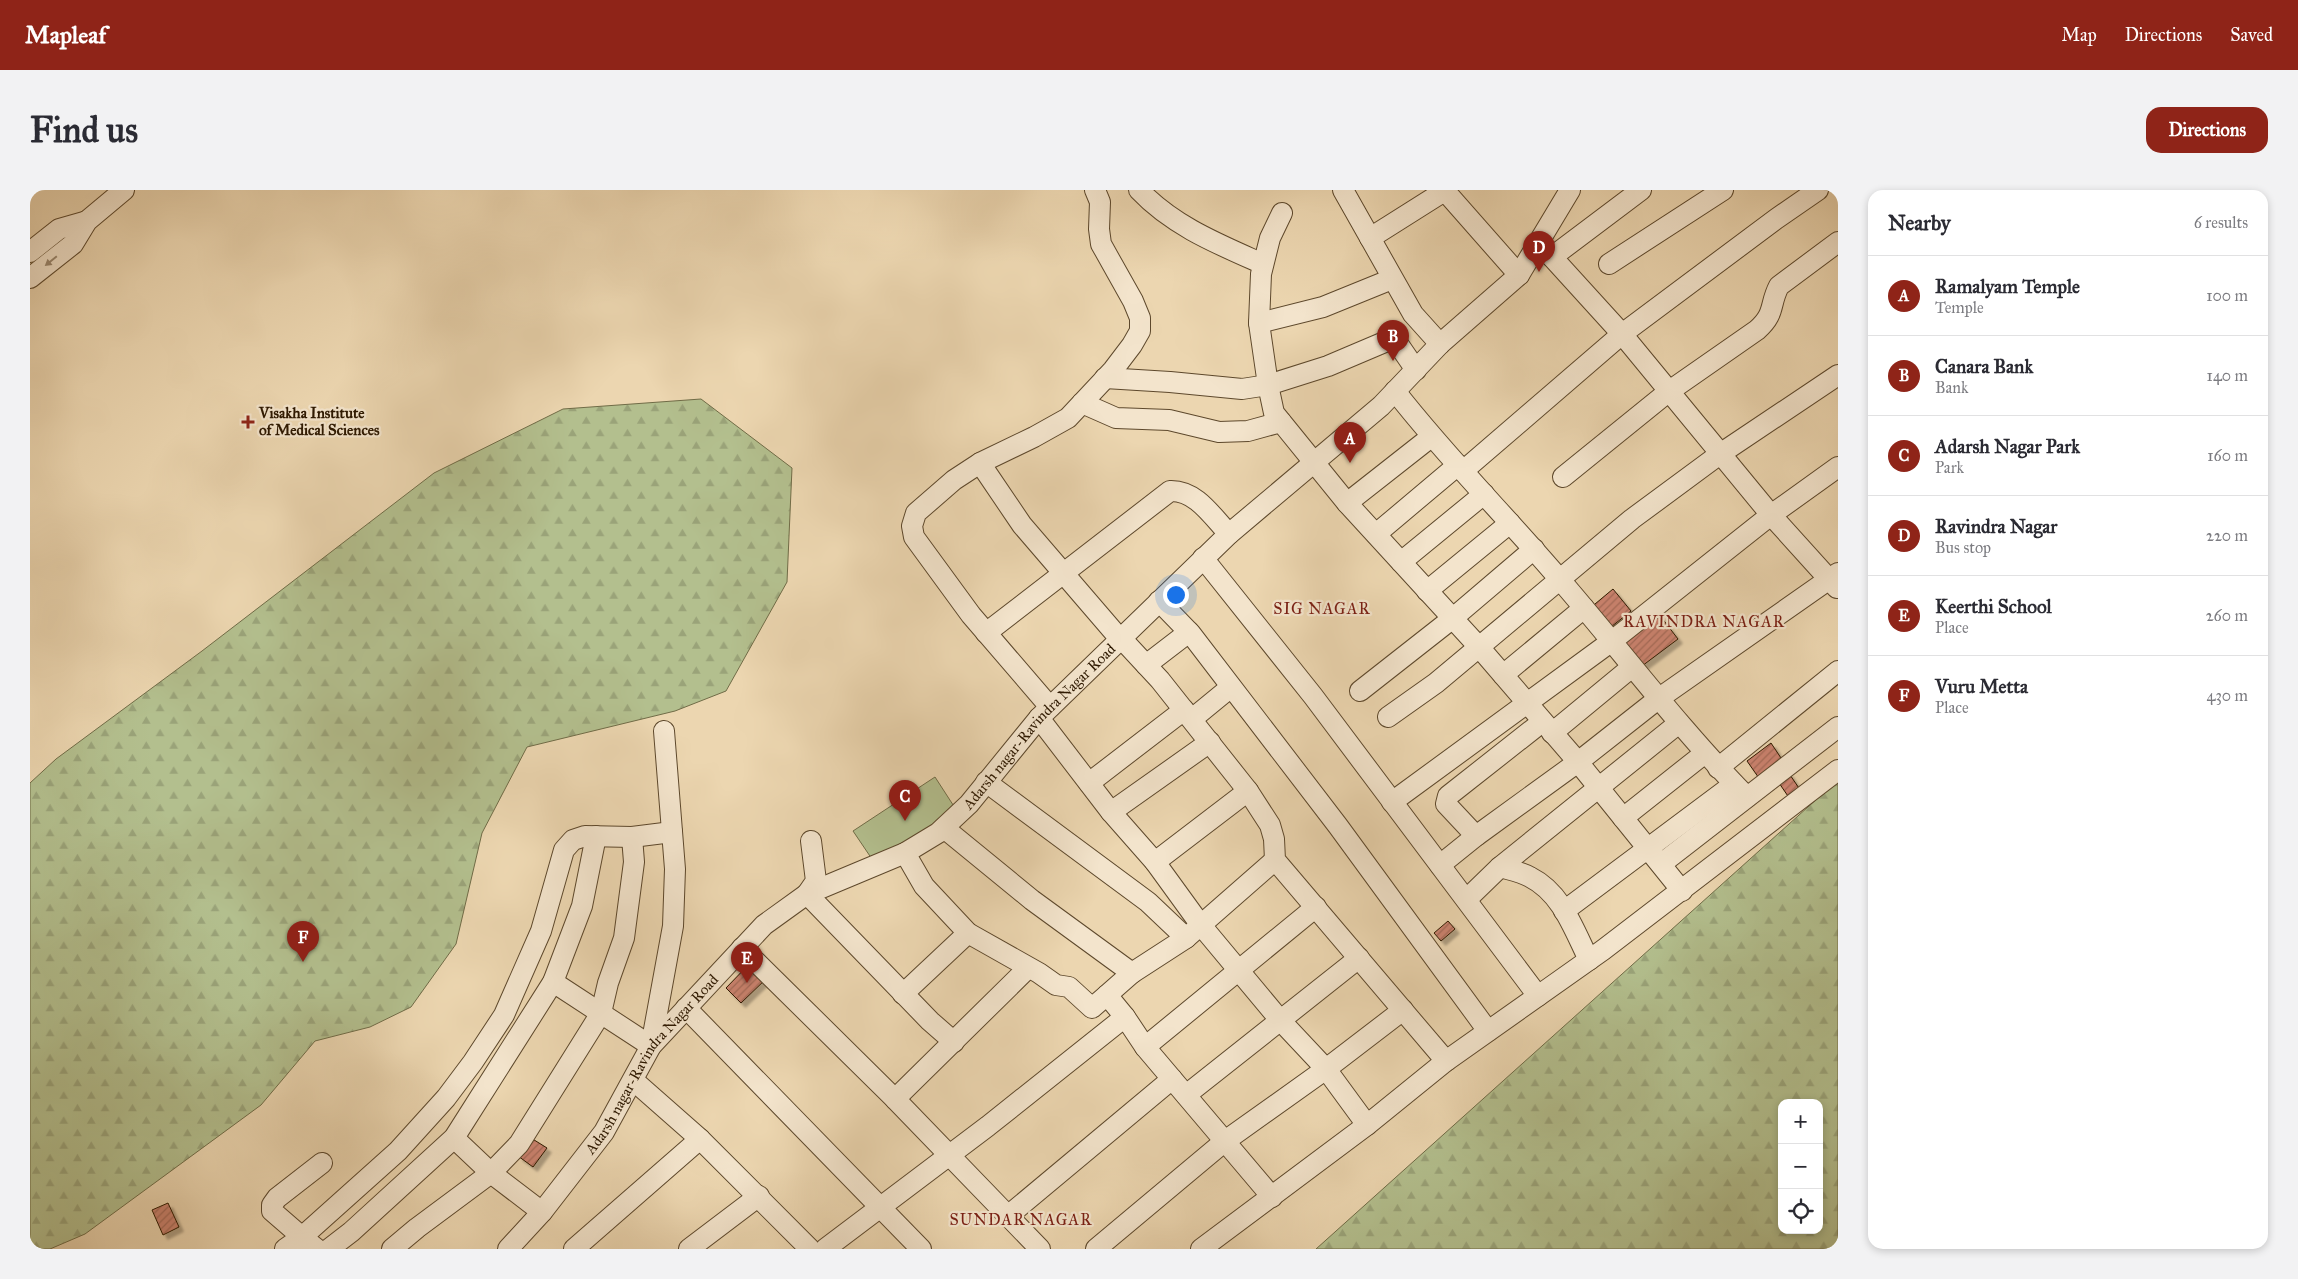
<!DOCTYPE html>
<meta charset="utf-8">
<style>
body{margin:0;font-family:"IM FELL Great Primer",serif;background:#f2f2f3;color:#2b2b33}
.controls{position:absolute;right:15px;bottom:15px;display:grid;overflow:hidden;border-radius:10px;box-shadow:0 2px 8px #0003}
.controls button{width:45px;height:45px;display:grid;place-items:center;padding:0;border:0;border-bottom:1px solid #e1e1e2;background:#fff;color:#2b2b33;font:25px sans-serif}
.you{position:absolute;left:1145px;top:404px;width:18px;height:18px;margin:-12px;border:4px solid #fff;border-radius:50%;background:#1a73e8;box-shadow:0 0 0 8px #1a73e833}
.badge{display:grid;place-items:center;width:32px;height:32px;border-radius:50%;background:#8f2418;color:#fff;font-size:16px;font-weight:700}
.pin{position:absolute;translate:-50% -41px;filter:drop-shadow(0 1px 2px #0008)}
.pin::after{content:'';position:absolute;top:26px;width:18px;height:15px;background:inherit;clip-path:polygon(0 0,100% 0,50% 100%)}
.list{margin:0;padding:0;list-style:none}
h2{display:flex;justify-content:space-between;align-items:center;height:65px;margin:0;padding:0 20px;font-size:21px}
h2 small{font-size:16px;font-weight:400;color:#7c7c81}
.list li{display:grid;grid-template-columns:32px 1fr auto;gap:15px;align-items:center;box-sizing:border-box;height:80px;padding:0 20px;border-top:1px solid #e1e1e2}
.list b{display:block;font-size:19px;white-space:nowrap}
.list p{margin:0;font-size:16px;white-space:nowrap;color:#7c7c81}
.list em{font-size:16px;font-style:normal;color:#7c7c81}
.icon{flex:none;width:28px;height:28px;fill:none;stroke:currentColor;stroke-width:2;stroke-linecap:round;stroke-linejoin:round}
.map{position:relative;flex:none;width:1808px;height:1059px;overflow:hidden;border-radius:15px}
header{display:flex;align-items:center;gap:30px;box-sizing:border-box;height:70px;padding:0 25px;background:#8f2418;color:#fff}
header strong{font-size:24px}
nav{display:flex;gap:28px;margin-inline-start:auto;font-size:18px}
.intro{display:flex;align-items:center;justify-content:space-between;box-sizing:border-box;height:120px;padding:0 30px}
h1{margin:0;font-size:35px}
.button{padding:12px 22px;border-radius:15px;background:#8f2418;color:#fff;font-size:18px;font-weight:700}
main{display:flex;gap:30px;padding:0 30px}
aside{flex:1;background:#fff;border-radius:15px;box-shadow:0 2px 8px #0003}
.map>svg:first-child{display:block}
.forest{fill:url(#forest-firs);stroke:#706c47;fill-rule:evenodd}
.green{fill:#b3bf8e;stroke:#706c47}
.building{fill:url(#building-hatch);stroke:#2d1800;filter:url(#shadow)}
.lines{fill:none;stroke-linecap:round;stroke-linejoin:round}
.minor-casing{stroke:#5d482c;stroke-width:22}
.minor{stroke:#f3e4cc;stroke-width:20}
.oneway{fill:#9a8870}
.poi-dot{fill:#8f2418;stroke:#f3e4cc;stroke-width:2}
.labels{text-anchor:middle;stroke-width:4.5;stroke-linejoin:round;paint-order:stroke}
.poi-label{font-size:15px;font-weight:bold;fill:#2d1800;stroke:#f3e4cc;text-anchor:start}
.street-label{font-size:15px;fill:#2d1800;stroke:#f3e4cc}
.neighbourhood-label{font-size:16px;letter-spacing:1px;fill:#7a1f14;stroke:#f3e4cc}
</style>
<header>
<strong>Mapleaf</strong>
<nav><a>Map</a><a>Directions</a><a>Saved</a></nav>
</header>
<div class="intro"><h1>Find us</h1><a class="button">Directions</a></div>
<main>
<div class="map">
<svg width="1808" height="1059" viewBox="0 0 1808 1059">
<defs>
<pattern id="forest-firs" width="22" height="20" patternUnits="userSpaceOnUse" patternTransform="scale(1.25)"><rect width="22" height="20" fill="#b3bf8e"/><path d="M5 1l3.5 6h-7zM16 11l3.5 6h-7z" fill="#9aa379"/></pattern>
<pattern id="building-hatch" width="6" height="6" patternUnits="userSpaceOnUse" patternTransform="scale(1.25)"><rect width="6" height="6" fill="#cc836f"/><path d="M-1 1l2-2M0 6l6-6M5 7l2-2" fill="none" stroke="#a66a59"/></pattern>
<filter id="shadow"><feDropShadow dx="4.5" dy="4.5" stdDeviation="1" flood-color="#0004"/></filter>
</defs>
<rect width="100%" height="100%" fill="#ecd6b0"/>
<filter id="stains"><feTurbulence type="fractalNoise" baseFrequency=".004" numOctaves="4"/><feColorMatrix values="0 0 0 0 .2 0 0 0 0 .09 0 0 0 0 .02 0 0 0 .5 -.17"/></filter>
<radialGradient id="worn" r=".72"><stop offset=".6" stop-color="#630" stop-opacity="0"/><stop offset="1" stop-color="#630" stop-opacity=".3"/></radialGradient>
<path class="forest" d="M671 209 762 278 757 392 696 501 645 521 497 557 452 643 426 754 381 817 340 837 285 851 231 915 55 1044 20 1059H0V593L26 569 172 461 404 283 533 219Z
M1808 590V1059H1286ZM1752 913H1789V1040H1752Z"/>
<path class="green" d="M905 587 927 621 846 675 823 641Z"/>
<path class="building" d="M1583 399 1601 421 1576 441 1559 419Z
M1628 423 1648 449 1608 479 1588 454Z
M1741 553 1755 574 1731 591 1717 571Z
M1758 582 1773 604 1762 612 1747 590Z
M1418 731 1425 739 1411 751 1404 743Z
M722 771 738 787 711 813 696 798Z
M501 948 517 958 503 977 488 966Z
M138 1013 149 1037 133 1045 122 1020Z"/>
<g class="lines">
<defs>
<g id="minor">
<path d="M1109 0C1143 36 1188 54 1233 74"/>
<path d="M1313 0 1383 124 1410 154"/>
<path d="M1415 1 1489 85"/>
<path d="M1252 23 1240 48 1231 84 1229 133 1238 195 1244 223 1317 313 1449 457 1548 572 1652 701"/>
<path d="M1340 48 1416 0"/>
<path d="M1509 55 1522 67 1592 144 1741 325 1807 398"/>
<path d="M0 62 29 39 57 31"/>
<path d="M1522 67 1611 0"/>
<path d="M1579 74 1693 0"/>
<path d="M0 88 43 54 57 31 94 0"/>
<path d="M1229 133 1293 117 1362 89"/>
<path d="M1075 188 1140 192 1212 199 1238 195 1298 176 1364 148 1386 180"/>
<path d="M1365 201C1417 268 1477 327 1532 392 1594 464 1650 539 1717 607"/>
<path d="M1052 213 1086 228 1139 230 1189 242 1218 241 1251 232"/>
<path d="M950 273 992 335 1090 449"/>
<path d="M1433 281 1592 144 1746 29 1788 0"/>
<path d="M1533 287 1638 202 1727 140C1746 123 1739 115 1749 96L1808 52"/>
<path d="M1317 313 1401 247"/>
<path d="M1346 344 1428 275"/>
<path d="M1173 368 1283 506 1508 806"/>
<path d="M1371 372 1454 304"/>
<path d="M1397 401 1480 333"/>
<path d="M1129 411 1161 444 1308 636 1458 841"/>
<path d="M956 443 1140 301C1166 300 1182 326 1199 344"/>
<path d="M1091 448 1130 490 1218 601 1240 635 1244 649 1245 670 1416 871"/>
<path d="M1116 475 1159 442"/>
<path d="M1473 485 1554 418"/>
<path d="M1330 501 1423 428 1504 359"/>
<path d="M1020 517 941 425 884 347 882 336 886 323 924 290 950 273 1004 247 1038 228 1083 180 1102 155 1110 141V128L1103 111 1071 54 1069 39 1070 12 1065 0"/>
<path d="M1358 527 1406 493 1602 329 1690 264 1808 185"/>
<path d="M1009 528 1081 622 1125 672 1170 734 1250 830 1296 879 1337 935"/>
<path d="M1162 529 1201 497"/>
<path d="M1522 543 1602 477"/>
<path d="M1688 578 1808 481"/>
<path d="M956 592 1118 712 1156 748"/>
<path d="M1059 593 1154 520"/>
<path d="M1362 612 1582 451 1741 325 1808 277"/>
<path d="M1081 622 1180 552"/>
<path d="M1593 628 1675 563"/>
<path d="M914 638 1002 710 1102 783"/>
<path d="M1446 646 1416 614 1418 606 1512 532"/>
<path d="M781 651 786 691 777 704 900 831 924 852"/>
<path d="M875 663 894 696 938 743 1009 783 1026 795 1039 797 1062 818 1077 805"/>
<path d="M1125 672 1218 601"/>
<path d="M1631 674 1808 537"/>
<path d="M1410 675 1446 646 1548 572 1628 509 1808 383"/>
<path d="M1470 677C1480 680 1491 682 1500 687 1532 703 1544 740 1559 770"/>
<path d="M1437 709 1470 677 1649 533"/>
<path d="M1534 721 1704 594"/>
<path d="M712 758 865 909 1010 1059"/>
<path d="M523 792 621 856 643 736 645 679 634 541"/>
<path d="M873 804 938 743"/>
<path d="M656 818 891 1059"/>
<path d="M1115 857 1286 717"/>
<path d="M603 890 670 949 780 1059"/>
<path d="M1156 905 1329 768"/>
<path d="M865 909 998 778"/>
<path d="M424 948 461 983 512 1022"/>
<path d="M1242 1007 1115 857 1095 827 1077 805 1102 783 1156 748 1245 670"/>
<path d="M979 1025 1142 889"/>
<path d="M255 1059 272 1047 242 1021V1015L247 1008 292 973"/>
<path d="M287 1059 272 1047 368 961 416 908 443 872 474 825 511 741 534 660 543 650 555 646 602 647 642 642"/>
<path d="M299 1059 321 1042 424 948 523 792 552 716 566 646"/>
<path d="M362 1059 387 1038 461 983 489 954 571 823 578 793 594 748 604 672 602 647"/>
<path id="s1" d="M478 1059 512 1022 574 942 621 856 734 735 777 704 875 663 908 643 939 614 1009 528 1199 344 1351 216 1410 154 1489 85 1540 0"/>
<path d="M544 1059 670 949"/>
<path d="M659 1059 729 1006"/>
<path d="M795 1059 958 936 1095 827"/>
<path d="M1066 1059 1195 951 1296 879 1373 820"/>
<path d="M1171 1059 1337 935 1416 871 1573 760 1808 580"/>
</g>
</defs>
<use href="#minor" class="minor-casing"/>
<use href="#minor" class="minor"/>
</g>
<defs><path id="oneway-solid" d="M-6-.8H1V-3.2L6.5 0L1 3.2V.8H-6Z" transform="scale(1.25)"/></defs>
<use class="oneway" href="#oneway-solid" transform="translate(21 71) rotate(141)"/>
<path class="poi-dot" d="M215.5 224.5h5v5h5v5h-5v5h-5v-5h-5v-5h5z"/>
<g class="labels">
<g class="poi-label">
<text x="229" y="228">Visakha Institute<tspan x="229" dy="17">of Medical Sciences</tspan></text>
</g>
<g class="street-label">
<text dy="5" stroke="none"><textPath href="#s1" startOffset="760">Adarsh nagar-Ravindra Nagar Road</textPath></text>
<text dy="5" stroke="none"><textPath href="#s1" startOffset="235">Adarsh nagar-Ravindra Nagar Road</textPath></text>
</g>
<g class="neighbourhood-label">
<text x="1292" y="424">SIG NAGAR</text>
<text x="1674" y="437">RAVINDRA NAGAR</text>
<text x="991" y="1035">SUNDAR NAGAR</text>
</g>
</g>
<rect width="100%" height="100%" filter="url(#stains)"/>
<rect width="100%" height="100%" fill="url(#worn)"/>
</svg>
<div class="controls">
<button>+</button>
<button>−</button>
<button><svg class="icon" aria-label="locate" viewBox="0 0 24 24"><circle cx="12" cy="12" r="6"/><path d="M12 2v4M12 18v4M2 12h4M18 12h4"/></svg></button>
</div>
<div class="you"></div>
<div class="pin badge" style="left:1320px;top:273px">A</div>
<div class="pin badge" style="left:1363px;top:171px">B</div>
<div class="pin badge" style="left:875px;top:631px">C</div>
<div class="pin badge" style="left:1509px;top:82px">D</div>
<div class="pin badge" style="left:717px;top:793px">E</div>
<div class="pin badge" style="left:273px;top:772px">F</div>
</div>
<aside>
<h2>Nearby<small>6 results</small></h2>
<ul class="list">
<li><span class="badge">A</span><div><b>Ramalyam Temple</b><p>Temple</p></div><em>100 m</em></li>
<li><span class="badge">B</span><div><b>Canara Bank</b><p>Bank</p></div><em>140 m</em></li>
<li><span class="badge">C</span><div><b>Adarsh Nagar Park</b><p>Park</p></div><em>160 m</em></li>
<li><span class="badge">D</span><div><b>Ravindra Nagar</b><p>Bus stop</p></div><em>220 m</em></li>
<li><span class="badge">E</span><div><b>Keerthi School</b><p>Place</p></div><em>260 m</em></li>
<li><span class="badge">F</span><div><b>Vuru Metta</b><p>Place</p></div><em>430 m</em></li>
</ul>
</aside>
</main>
